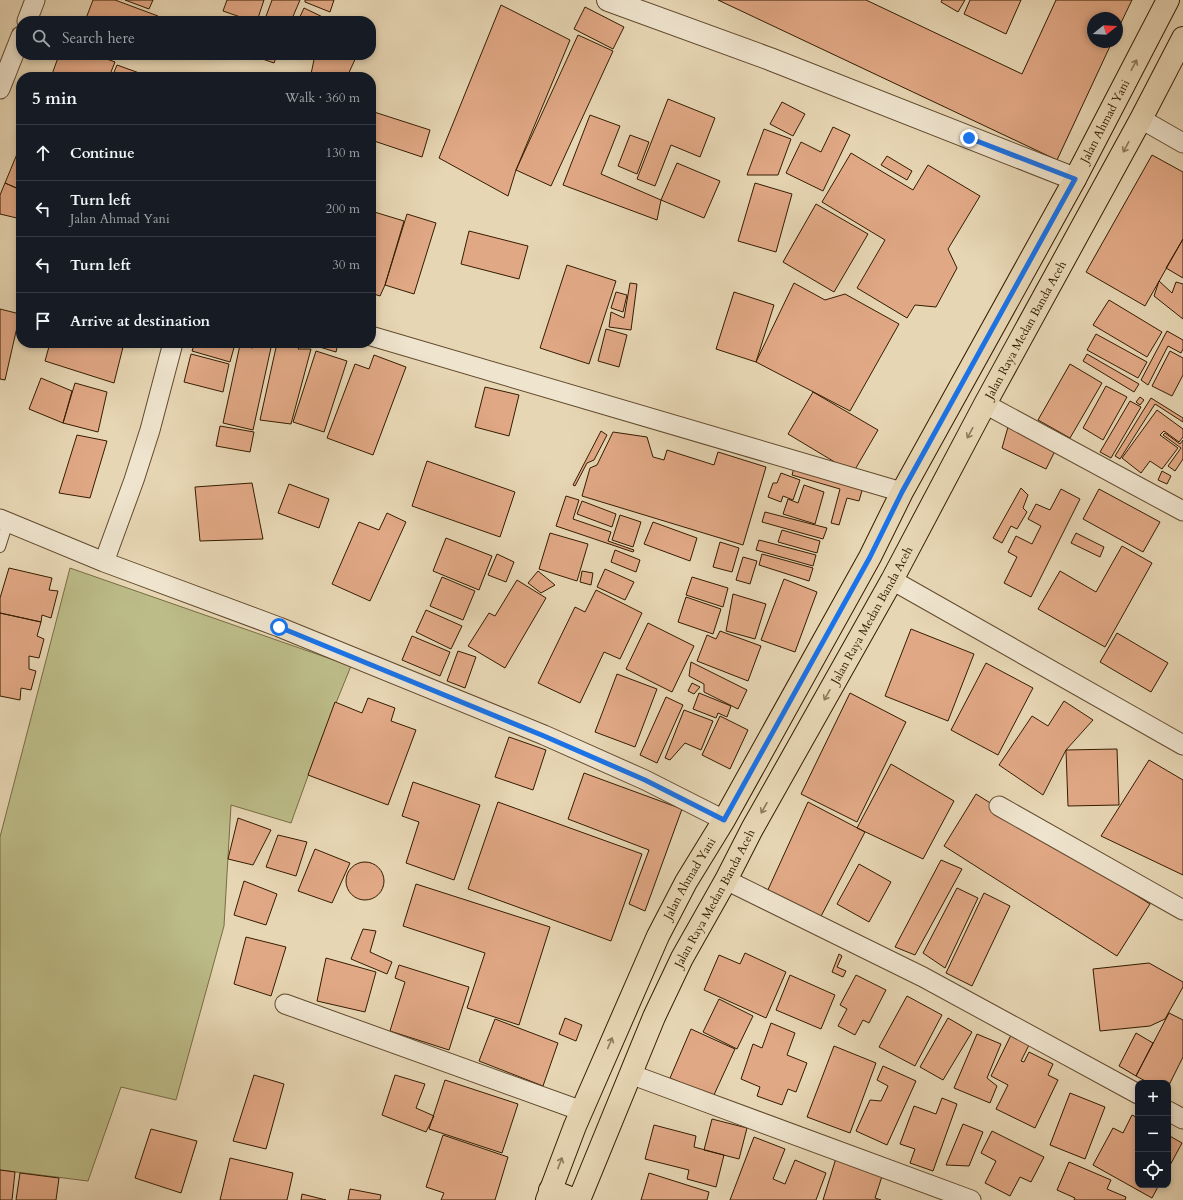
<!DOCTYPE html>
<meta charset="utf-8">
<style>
body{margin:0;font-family:Cardo,serif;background:#20242c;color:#f1f3f6}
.controls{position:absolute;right:12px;bottom:12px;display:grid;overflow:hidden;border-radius:8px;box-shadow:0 2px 6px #0003}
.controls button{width:36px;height:36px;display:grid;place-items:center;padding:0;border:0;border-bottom:1px solid #363941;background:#171b24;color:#f1f3f6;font:20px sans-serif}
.compass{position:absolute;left:1087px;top:12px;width:36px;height:36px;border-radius:50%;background:#171b24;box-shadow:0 2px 6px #0003;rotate:72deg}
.stop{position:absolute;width:12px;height:12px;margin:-9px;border:3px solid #1a73e8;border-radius:50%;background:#fff}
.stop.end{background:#1a73e8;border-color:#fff;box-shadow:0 1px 4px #0008}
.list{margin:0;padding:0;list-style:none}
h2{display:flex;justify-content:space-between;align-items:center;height:52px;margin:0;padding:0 16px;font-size:17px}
h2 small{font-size:13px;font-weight:400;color:#9ea1a6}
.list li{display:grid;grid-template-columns:26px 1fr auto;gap:12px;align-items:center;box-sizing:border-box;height:56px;padding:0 16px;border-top:1px solid #363941}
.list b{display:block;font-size:15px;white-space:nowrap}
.list p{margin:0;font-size:13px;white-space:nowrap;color:#9ea1a6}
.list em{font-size:13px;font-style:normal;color:#9ea1a6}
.icon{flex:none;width:22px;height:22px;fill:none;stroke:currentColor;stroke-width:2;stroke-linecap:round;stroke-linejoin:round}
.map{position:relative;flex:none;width:1183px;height:1200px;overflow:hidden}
.search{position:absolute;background:#171b24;box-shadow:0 2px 6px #0003;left:16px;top:16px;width:360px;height:44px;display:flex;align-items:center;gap:10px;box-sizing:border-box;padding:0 14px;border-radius:16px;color:#9ea1a6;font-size:15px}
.panel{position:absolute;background:#171b24;box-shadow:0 2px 6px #0003;left:16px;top:72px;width:360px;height:276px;border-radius:16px}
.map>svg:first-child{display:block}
.green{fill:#bcbc88;stroke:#786c44}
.building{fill:#e1a885;stroke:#341c00}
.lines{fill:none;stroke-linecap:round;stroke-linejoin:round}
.service-casing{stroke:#614a2d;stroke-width:12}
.minor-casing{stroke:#614a2d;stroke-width:21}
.tertiary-casing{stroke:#614a2d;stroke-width:24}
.primary-casing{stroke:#341c00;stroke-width:24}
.trunk-casing{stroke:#341c00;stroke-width:24}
.service{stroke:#efe4ce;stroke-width:10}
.minor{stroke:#efe4ce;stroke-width:19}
.tertiary{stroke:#efe4ce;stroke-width:22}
.primary{stroke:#e7d6b4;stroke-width:22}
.trunk{stroke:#e7d6b4;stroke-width:22}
.oneway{stroke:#8e795a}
.route{stroke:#1a73e8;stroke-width:5}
.labels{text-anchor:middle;stroke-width:4;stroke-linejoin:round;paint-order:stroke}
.street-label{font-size:12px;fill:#341c00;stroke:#efe4ce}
</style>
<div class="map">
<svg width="1183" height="1200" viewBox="0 0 1183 1200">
<rect width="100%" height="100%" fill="#e7d6b4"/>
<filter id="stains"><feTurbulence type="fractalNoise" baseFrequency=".005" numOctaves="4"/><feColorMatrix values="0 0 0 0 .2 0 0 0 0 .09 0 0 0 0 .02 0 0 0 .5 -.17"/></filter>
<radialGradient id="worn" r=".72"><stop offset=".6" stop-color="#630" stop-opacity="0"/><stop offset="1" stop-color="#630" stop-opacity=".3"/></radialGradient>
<path class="green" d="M70 568 351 666 321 740 291 823 231 805 224 926 176 1100 121 1087 88 1181 0 1170V837Z"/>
<path class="building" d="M93 0H115L158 16 156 21H85Z
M125 0H153L149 9Z
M227 0H264L257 21H252L223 11Z
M272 0H300L291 21H270L265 19Z
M305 0H334L330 12 305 2Z
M718 0H866L1022 74 1056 0H1132L1117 31V18H1093V42H1112L1057 160Z
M942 0H965L958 12 941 2Z
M970 0H1021L1006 34 964 14Z
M501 5 570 40 516 170 508 196 439 158Z
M585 7 624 27 613 49 574 29Z
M304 8 331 21H298Z
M578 35 613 51 551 186 516 170Z
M59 55H96L115 62 109 77H51Z
M254 55H277L274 63 254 56Z
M315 55H357L347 77H298L311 74Z
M117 65 142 74 141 77H112Z
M668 99 715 118 700 157 671 145 655 186 637 179Z
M782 102 805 114 793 136 770 124Z
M371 111 430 130 422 157 371 140Z
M590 115 620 126 601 174 661 200 657 220 563 185Z
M833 127 850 135 823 191 786 173 801 142 821 152Z
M764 129 791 139 778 175H747Z
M630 135 649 142 637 174 618 166Z
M851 153 913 190 928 165 980 196 948 249 957 268 936 307 915 305 907 318 857 288 885 240 822 202Z
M17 154 21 155V190L5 183Z
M1152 155 1183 172V239L1145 306 1086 272Z
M887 156 912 171 907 180 881 165Z
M677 163 720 181 704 218 661 200Z
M5 183 21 190V219L0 214V195Z
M755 183 792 194 776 252 738 241Z
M816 204 868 234 834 292 783 262Z
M371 211 404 221 385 285 380 296 371 293Z
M407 214 436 223 414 294 385 285Z
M469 231 528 246 519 279 461 264Z
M1183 239V278L1166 268Z
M567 265 616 281 589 364 540 348Z
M1159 281 1172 293 1176 282 1183 284V319L1154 296Z
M630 283 637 284 631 330 609 327 611 312 624 318Z
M794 283 825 300 845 294 899 324 850 411 756 362Z
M616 292 627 295 623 312 611 308Z
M734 292 774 305 756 362 716 349Z
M1109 300 1162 332 1147 357 1093 325Z
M0 309 20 314 5 380 0 379Z
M606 329 627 335 619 367 598 361Z
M1167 331 1183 340V349L1181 353 1168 346 1148 385 1141 380Z
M1096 334 1147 362 1138 378 1087 350Z
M50 343H124L114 383 45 361Z
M195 343H231L235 344 230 362 192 351Z
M254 343H272L253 430 223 423 240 345 253 348Z
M277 343H302L298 349H311L291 424 260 420Z
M314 343H338L336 352 313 345Z
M316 351 347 361 324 432 293 422Z
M1170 351 1183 358V375L1172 396 1152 386Z
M191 354 229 364 223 392 184 382Z
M1087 354 1139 384 1134 392 1083 361Z
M374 355 406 367 373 455 327 438 355 364 369 369Z
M1070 364 1102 383 1070 438 1038 420Z
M41 378 72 391 63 423 29 409Z
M75 383 107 392 98 432 63 423Z
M1106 386 1127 397 1103 440 1083 428Z
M485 387 519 395 509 436 475 427Z
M813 392 878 430 853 473 788 434Z
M1140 397 1144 400 1140 405 1136 402Z
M1151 398 1183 418V422L1155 404 1120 459 1115 456Z
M1130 401 1141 407 1111 458 1100 452Z
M1157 410 1183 429V437L1179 442 1164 431 1160 435 1178 448 1162 469 1150 461 1141 473 1122 458Z
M220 426 254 432 250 452 216 446Z
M1008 427 1055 451 1046 469 1002 448Z
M601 431 607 435 594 460 587 463 575 486 573 485Z
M613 432 647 437 653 457 664 460 667 450 714 465 718 452 766 467 743 545 582 496 590 468 597 465Z
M1165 433 1180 444 1183 440V459L1175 471 1168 466 1181 448 1163 435Z
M77 435 107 441 90 498 59 493Z
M427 461 515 492 500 537 412 506Z
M794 468 863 487 859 501 847 498 839 525 831 523 840 489 792 475Z
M1162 471 1171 476 1167 484 1158 480Z
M781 473 800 480 793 500 783 496 781 502 768 497 773 483H777Z
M252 483 263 539 200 541 195 487Z
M289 484 329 499 319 528 278 513Z
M804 485 824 492 815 524 783 514 788 499 798 503Z
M1021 488 1028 495 1023 508 1027 512 1017 529 1011 526 1002 543 993 538Z
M1061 489 1080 499 1031 597 1004 583 1017 557 1008 552 1016 536 1032 544 1041 526 1028 519 1036 504 1050 510Z
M1099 489 1160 522 1143 552 1083 519Z
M566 496 579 500 573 519 611 532 608 541 634 550 633 552 556 526Z
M582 501 616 514 612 527 577 514Z
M765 512 827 528 823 539 762 522Z
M387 513 406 522 370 601 332 584 359 522 379 530Z
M620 515 641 522 633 547 612 540Z
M653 522 697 538 690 561 644 544Z
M782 530 820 541 817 553 778 542Z
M550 533 588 544 577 581 539 569Z
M1076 533 1104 547 1100 557 1071 543Z
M446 538 492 556 479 590 433 571Z
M759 540 816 555 813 566 756 550Z
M720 542 739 548 732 572 713 567Z
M1122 546 1152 563 1105 647 1038 609 1060 571 1096 592Z
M615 550 640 560 636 572 611 562Z
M497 554 514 562 506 582 488 575Z
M762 554 813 568 809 581 759 565Z
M743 557 757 561 750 584 736 580Z
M9 568 52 578 49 590 58 591 51 618 42 615 41 622 0 613V598Z
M605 569 634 582 625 600 597 587Z
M538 571 555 585 541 593 528 583Z
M582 571 593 573 591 585 580 582Z
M442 577 475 591 463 620 430 606Z
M692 577 728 588 723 607 686 595Z
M784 579 817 592 795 652 761 640Z
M517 580 546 598 505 668 468 646 489 613 495 616Z
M596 590 642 613 620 659 604 652 580 703 538 683 575 607 585 612Z
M733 594 766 604 755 639 726 631Z
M686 597 721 609 713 634 678 622Z
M426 610 462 626 451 649 416 632Z
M0 613 41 622 37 636 44 639 39 658 29 656V669L36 671 31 690 21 688 20 700 0 696Z
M648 623 694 646 672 692 626 669Z
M911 629 974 654 948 721 885 696Z
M720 631 761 646 748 681 697 661 707 635 716 639Z
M1117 633 1168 663 1151 692 1100 662Z
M412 636 450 652 440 676 402 660Z
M458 651 476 657 465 688 447 681Z
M691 662 747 690 738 709 704 692V684L689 676Z
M986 663 1033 688 998 755 951 730Z
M617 674 657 689 635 747 595 732Z
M692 683 700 687 694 694 688 691Z
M699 693 731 706 727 717 718 713 716 718 693 709Z
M850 693 906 722 857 822 801 794Z
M666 697 683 705 657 763 640 755Z
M368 698 395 708 391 721 416 730 388 805 308 775 335 702 362 713Z
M1064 701 1093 720 1066 750 1043 795 999 765 1032 716 1048 726Z
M684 710 713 721 701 750 685 743 670 760 665 758Z
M720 716 748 730 730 769 702 755Z
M509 737 546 750 533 790 495 777Z
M1117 749 1119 805 1068 806 1066 750Z
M1149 760 1183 780V875L1101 836Z
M891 764 954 801 923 859 857 828Z
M584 773 682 809 645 911 629 904 649 850 568 819Z
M413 782 480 805 454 880 406 863 419 822 402 816Z
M976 794 1150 904 1117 956 944 846Z
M498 802 642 854 611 941 468 889Z
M808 802 865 832 818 922 766 894Z
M238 818 271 830 253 865 228 859Z
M278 835 307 842 296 876 266 867Z
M315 849 350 863 332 903 298 891Z
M941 860 962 869 915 955 895 947Z
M346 881a19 19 0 1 1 38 0a19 19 0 1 1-38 0Z
M859 864 891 882 869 922 837 904Z
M244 881 277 894 266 925 234 915Z
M416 884 550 927 519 1025 467 1008 485 953 403 926Z
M957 888 978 898 945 968 923 953Z
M984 893 1010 906 972 986 946 973Z
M363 929 376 931 370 952 392 962 387 974 351 959Z
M246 937 286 947 271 996 234 984Z
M745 953 786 972 766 1018 704 990 719 955 740 964Z
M839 954 842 956 837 967 846 971 843 977 832 972Z
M326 958 376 972 365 1012 317 1001Z
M1149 963 1183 982V987L1165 1019 1150 1026 1100 1031 1093 969Z
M399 965 469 987 449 1050 390 1031 405 982 395 978Z
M790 975 835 995 821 1029 776 1010Z
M856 975 886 990 869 1023 863 1020 855 1035 838 1026 847 1009 840 1005Z
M907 996 942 1015 915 1066 879 1047Z
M719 999 753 1016 737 1049 703 1032Z
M1169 1013 1183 1020V1057L1168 1087V1083H1149L1136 1076Z
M565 1018 582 1025 576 1041 559 1034Z
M948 1018 972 1032 943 1080 920 1067Z
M495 1019 558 1043 543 1086 479 1061Z
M771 1023 795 1033 787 1055 807 1063 796 1092 788 1089 782 1105 757 1096 760 1087 741 1079 753 1044 762 1048Z
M691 1029 735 1049 713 1097 670 1078Z
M1012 1033 1030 1043 1021 1061 1024 1062 1029 1052 1053 1064 1048 1075 1058 1080 1035 1128 996 1109 1008 1085 991 1076Z
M1136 1033 1153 1043 1136 1076 1119 1066Z
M977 1034 1001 1044 987 1078 997 1086 990 1103 954 1088Z
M834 1046 876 1063 850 1133 807 1117Z
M883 1066 916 1081 887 1145 856 1131 870 1100 881 1101 888 1086 877 1080Z
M254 1075 284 1084 266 1149 233 1141Z
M395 1075 425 1084 416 1108 434 1116 426 1132 382 1115Z
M445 1080 518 1104 502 1153 429 1129Z
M1070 1093 1105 1107 1085 1159 1050 1145Z
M942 1098 957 1104 933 1171 910 1163 915 1149 900 1144 914 1106 936 1114Z
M1132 1115 1138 1118V1185H1159L1152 1198 1093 1165 1113 1128 1123 1133Z
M712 1119 747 1128 739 1159 704 1150Z
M963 1124 983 1132 969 1166 946 1165Z
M654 1125 696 1136 694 1147 724 1155 716 1187 687 1179 689 1170 645 1159Z
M151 1129 197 1141 181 1193 135 1178Z
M992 1131 1044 1157 1031 1182 1020 1177 1010 1196 985 1183 996 1161 981 1153Z
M443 1135 508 1157 495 1200H441L444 1193 426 1187Z
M1168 1135 1182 1143 1168 1169Z
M754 1137 785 1149 773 1179 785 1184 795 1160 826 1173 816 1200H730Z
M837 1155 884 1170 875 1198 881 1200H823Z
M230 1158 293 1173 287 1200H220Z
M1069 1162 1111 1180 1107 1189 1126 1197 1125 1200H1074L1075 1198 1057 1190Z
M0 1170 15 1172 12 1200H0Z
M20 1173 59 1178 56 1200H16Z
M649 1173 709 1192 707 1200H641Z
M350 1189 381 1195 380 1200H348Z
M302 1194 326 1200H301Z"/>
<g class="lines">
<defs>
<path id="service" d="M0 547 8 522"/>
<path id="minor" d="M27 21 35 0
M0 89 21 36
M1141 119 1183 143
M371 336 902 492
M985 404 1183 511
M0 519 104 562 279 627 544 735 645 780 724 820
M104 562 134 480 150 430 173 343
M892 580 1183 745
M999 806 1183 910
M726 880 923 977 1138 1094
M285 1004 582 1111
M630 1074 971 1200
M1168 1111 1183 1119"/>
<path id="tertiary" d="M608 0 770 59 1075 179"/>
<g id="primary">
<path id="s1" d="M547 1200 575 1126 658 936 686 882 724 820 870 557 902 492 1075 179 1168 0"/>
<path id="s2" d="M579 1200 654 1017 682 958 726 880 752 829 892 580 985 404 1141 119 1183 38"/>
</g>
<path id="trunk" d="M550 1190 575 1200"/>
</defs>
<use href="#service" class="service-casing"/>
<use href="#minor" class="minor-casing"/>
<use href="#tertiary" class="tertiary-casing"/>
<use href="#primary" class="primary-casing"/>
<use href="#trunk" class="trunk-casing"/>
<use href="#service" class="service"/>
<use href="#minor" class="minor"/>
<use href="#tertiary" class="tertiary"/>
<use href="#primary" class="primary"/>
<use href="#trunk" class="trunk"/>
</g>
<defs><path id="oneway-shaft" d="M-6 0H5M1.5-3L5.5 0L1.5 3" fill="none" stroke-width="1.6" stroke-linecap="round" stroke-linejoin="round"/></defs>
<g class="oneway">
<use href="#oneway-shaft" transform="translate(1134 65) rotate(-62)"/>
<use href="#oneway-shaft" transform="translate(1126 147) rotate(118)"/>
<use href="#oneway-shaft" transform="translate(970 433) rotate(118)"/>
<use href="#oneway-shaft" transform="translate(827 695) rotate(119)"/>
<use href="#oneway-shaft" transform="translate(764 808) rotate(119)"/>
<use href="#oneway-shaft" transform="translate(610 1043) rotate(-67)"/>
<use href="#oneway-shaft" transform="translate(560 1163) rotate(-69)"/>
</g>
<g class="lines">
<path class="route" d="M279 627 544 736 645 780 724 820 870 557 902 492 1075 179 969 138"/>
</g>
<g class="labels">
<g class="street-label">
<text dy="4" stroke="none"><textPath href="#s1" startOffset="1216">Jalan Ahmad Yani</textPath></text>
<text dy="4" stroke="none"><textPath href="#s2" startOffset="979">Jalan Raya Medan Banda Aceh</textPath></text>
<text dy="4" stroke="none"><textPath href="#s2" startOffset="655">Jalan Raya Medan Banda Aceh</textPath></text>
<text dy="4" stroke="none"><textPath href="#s1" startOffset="352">Jalan Ahmad Yani</textPath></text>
<text dy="4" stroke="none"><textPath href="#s2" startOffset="331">Jalan Raya Medan Banda Aceh</textPath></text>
</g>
</g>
<rect width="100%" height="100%" filter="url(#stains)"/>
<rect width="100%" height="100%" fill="url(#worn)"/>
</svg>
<div class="controls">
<button>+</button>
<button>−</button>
<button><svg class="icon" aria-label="locate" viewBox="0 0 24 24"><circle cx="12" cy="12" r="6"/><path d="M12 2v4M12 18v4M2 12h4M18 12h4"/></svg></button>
</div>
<svg class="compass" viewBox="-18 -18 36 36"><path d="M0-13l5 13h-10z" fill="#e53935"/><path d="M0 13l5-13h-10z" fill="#9ea1a6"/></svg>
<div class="stop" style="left:279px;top:627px"></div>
<div class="stop end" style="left:969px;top:138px"></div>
<div class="search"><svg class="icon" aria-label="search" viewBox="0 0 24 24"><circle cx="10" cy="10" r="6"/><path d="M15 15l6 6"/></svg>Search here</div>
<section class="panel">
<h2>5 min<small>Walk · 360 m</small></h2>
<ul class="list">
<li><svg class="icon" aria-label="ahead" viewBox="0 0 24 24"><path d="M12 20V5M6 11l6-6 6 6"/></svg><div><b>Continue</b></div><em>130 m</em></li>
<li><svg class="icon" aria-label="left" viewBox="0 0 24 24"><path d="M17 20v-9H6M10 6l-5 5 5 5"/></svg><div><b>Turn left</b><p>Jalan Ahmad Yani</p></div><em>200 m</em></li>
<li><svg class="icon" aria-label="left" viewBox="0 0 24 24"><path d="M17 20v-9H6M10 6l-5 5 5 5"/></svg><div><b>Turn left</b></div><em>30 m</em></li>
<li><svg class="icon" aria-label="arrive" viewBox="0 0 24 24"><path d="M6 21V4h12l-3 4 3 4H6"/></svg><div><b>Arrive at destination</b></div></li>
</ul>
</section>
</div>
